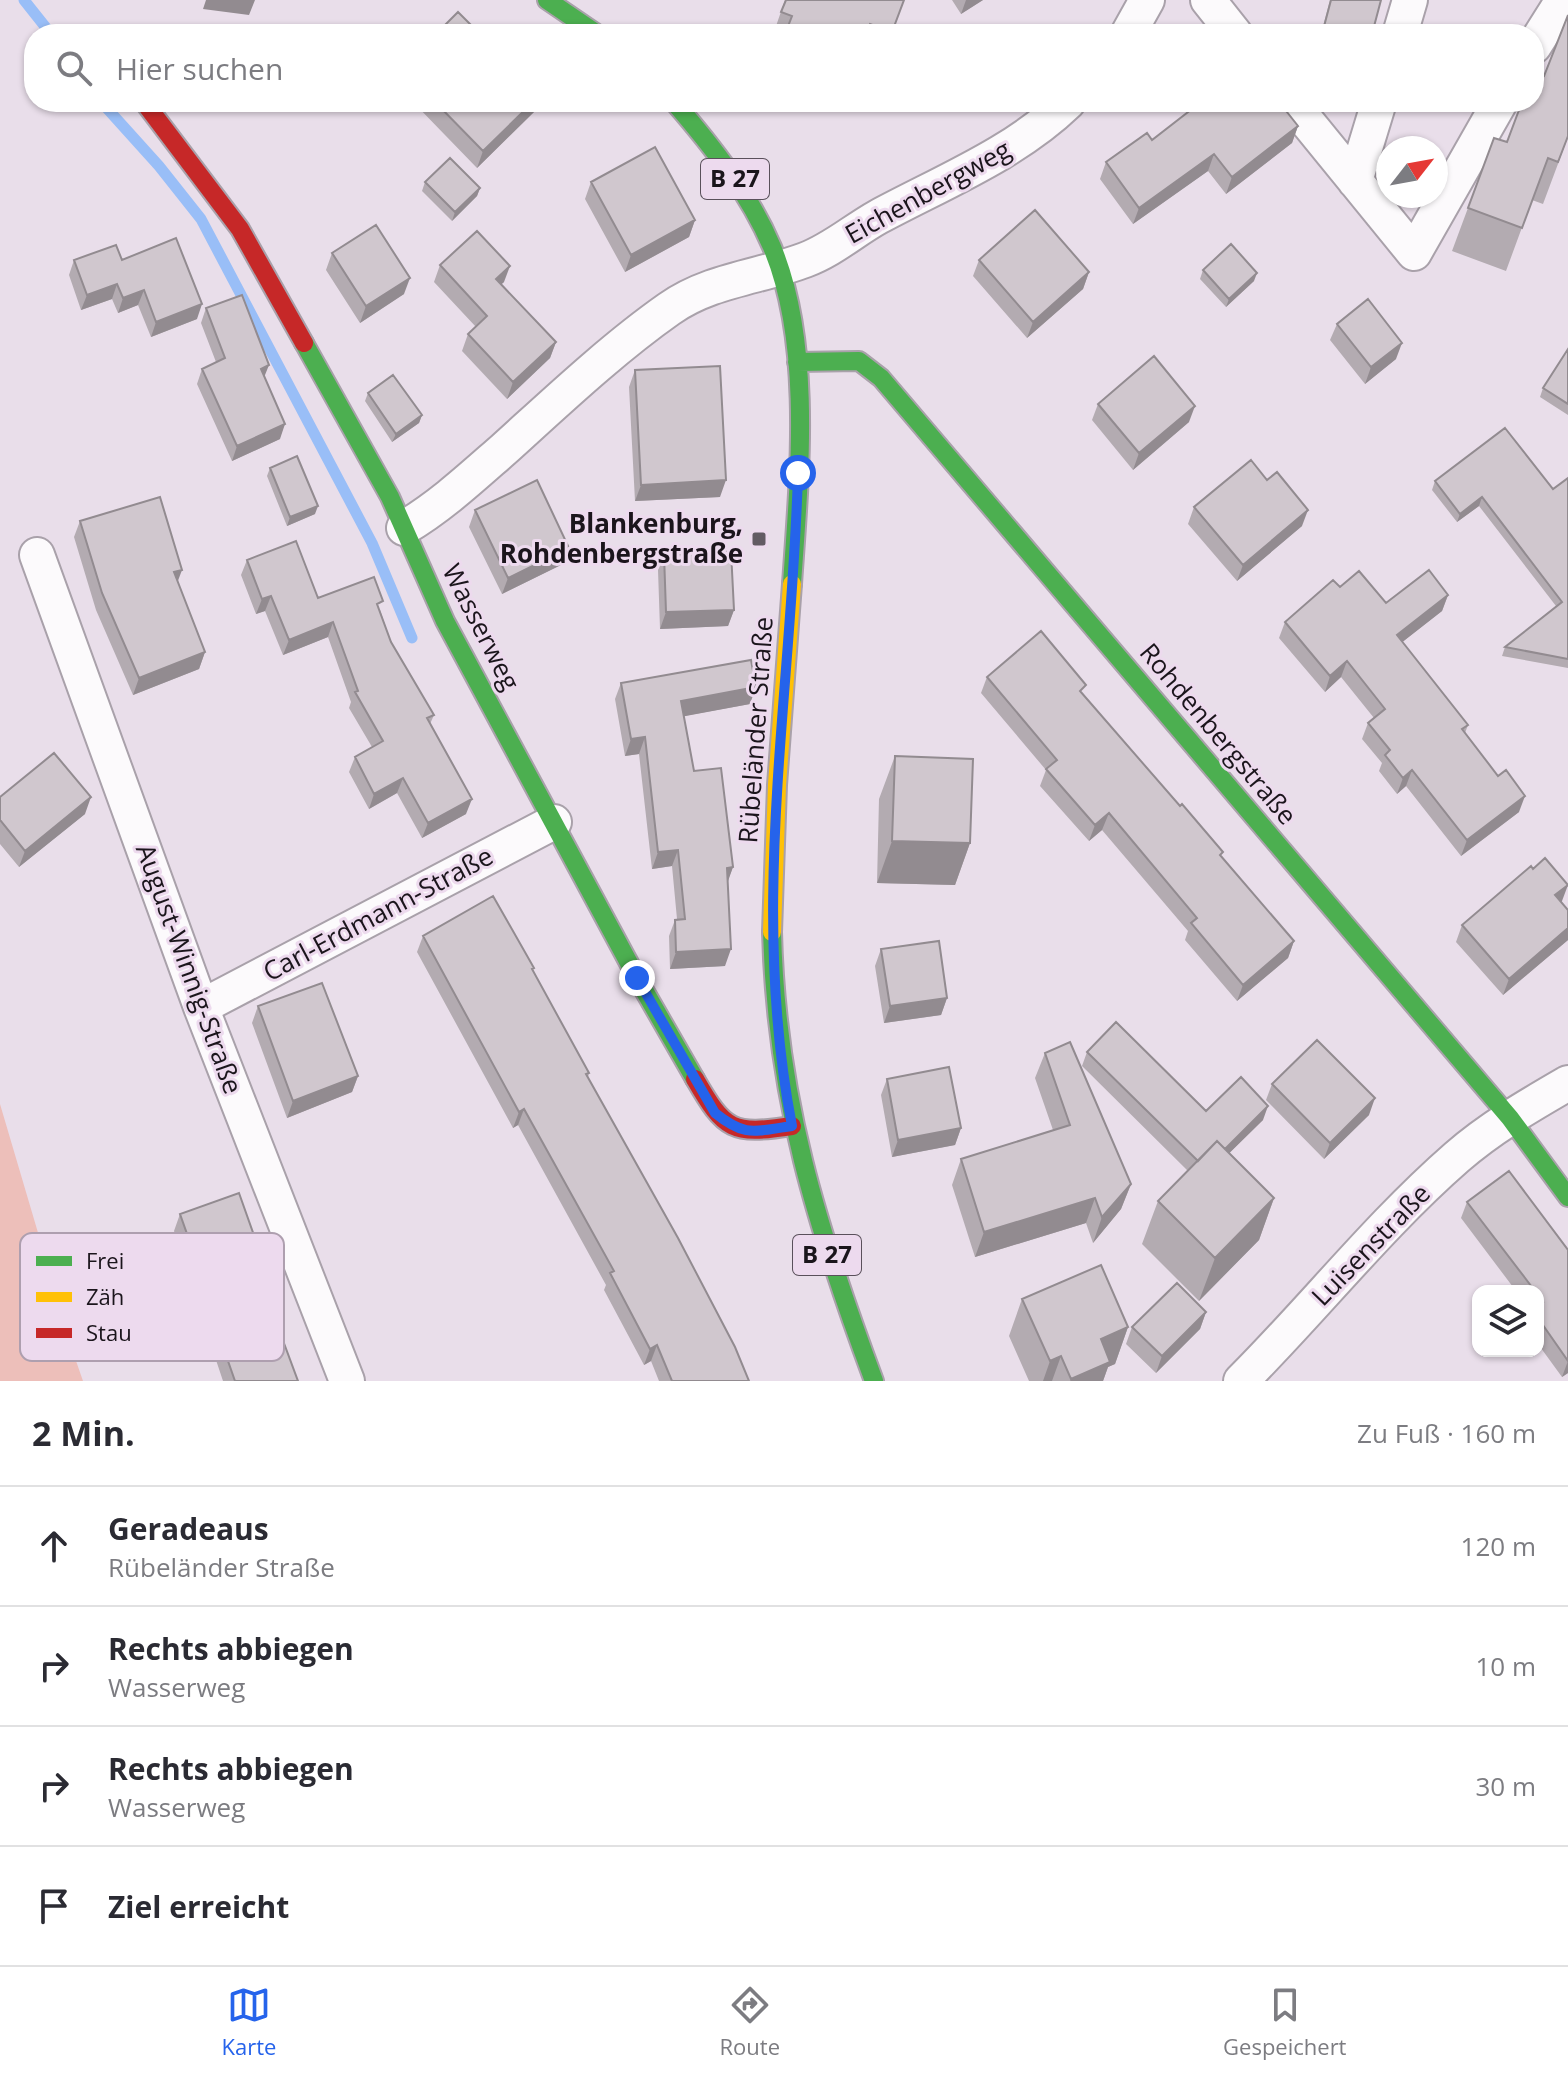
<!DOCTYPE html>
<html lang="de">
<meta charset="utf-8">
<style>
body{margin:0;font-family:"Open Sans",sans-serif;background:#f2f2f3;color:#2b2b33}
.controls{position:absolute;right:24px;bottom:24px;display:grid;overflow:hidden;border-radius:16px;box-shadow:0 2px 6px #0004}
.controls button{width:72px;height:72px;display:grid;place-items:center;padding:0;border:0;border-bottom:2px solid #e1e1e2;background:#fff;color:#2b2b33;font:40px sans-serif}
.compass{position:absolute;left:1376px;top:136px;width:72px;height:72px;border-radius:50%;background:#fff;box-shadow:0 2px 6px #0004;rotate:59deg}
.stop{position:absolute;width:24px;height:24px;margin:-18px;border:6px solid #2563eb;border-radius:50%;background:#fff}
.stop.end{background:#2563eb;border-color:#fff;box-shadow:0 2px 8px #0008}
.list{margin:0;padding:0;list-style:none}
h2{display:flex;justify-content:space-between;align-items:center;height:104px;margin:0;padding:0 32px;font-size:34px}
h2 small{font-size:26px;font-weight:400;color:#7c7c81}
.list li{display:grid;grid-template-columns:52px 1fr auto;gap:24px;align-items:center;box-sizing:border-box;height:120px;padding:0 32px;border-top:2px solid #e1e1e2}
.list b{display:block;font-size:30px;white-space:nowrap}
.list p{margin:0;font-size:26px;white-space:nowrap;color:#7c7c81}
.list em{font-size:26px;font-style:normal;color:#7c7c81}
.icon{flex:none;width:44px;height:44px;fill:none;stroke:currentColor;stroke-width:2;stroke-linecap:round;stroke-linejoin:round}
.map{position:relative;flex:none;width:1568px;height:1381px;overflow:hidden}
.search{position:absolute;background:#fff;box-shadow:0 2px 6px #0004;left:24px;right:24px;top:24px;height:88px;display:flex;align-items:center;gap:20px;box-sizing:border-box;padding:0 28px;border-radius:32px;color:#7c7c81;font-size:30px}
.sheet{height:584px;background:#fff}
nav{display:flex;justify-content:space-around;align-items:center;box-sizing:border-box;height:112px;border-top:2px solid #e1e1e2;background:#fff;font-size:22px;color:#7c7c81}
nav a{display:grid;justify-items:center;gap:4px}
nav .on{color:#2563eb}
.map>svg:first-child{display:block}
.green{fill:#edbfba}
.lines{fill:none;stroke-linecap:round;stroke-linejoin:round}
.stream{stroke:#99bef7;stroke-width:11}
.street-casing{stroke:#a9a1aa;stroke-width:38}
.fast-casing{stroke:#a9a1aa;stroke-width:22}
.slow-casing{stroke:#a9a1aa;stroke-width:22}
.jam-casing{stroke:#a9a1aa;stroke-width:22}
.street{stroke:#fcfafc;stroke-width:34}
.fast{stroke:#4caf50;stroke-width:18}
.slow{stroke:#ffc107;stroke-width:18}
.jam{stroke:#c62828;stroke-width:18}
.wall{fill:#b3abb1}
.shaded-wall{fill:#928b90}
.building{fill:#d0c7ce;stroke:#928b90;stroke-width:2}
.route{stroke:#2563eb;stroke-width:10}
.poi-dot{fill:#635b64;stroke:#eddaee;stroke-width:3}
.labels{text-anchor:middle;stroke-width:6;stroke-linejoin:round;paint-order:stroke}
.shield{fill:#eddaee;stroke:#5a505b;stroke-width:2}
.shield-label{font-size:24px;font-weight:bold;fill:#1b151c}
.street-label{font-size:26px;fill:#1b151c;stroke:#eddaee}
.poi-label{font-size:26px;font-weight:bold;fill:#1b151c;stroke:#eddaee;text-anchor:end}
.key{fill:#eddaee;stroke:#ae9faf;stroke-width:2}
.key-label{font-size:22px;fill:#1b151c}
</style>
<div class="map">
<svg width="1568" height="1381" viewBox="0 0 1568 1381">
<rect width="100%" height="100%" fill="#e9deea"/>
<path class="green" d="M0 1104 75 1358 83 1381H0Z"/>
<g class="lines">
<path class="stream" d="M24 0 51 34
M104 105 159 166 201 219 372 543 412 638"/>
<defs>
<path id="street" d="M1208 0 1235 34
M1128 34 1147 0
M1400 34 1410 0
M1534 46 1563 0
M1291 102 1414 253 1500 102
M1355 181 1379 102
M404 528C441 506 471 478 503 450 555 403 612 349 669 309 710 280 760 277 805 260 832 250 853 231 878 217 943 182 1014 154 1068 102
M37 555 201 1007 347 1381
M201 1007 554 822
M1241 1381C1314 1308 1379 1225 1457 1157 1490 1128 1530 1105 1568 1083"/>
<path id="fast" d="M547 0 597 34
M674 102C712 146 749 193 772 247 813 345 799 480 792 584
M304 343 390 497 445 621 637 978 695 1079
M797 362 859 361 881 378 1510 1118 1568 1197
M772 932C776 1097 817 1228 874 1381"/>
<path id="slow" d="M772 932 777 785 792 584"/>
<path id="jam" d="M144 102 240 229 304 343
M695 1079C725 1131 732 1135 792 1126"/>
</defs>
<use href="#street" class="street-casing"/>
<use href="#fast" class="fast-casing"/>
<use href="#slow" class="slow-casing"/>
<use href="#jam" class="jam-casing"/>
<use href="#street" class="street"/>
<use href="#fast" class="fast"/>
<use href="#slow" class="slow"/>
<use href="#jam" class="jam"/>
</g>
<path class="wall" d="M785 0H904L891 34H785L786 33 775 29Z
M952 0H983L961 14Z
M1330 0H1381L1372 34H1321Z
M413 102H538L534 112 477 168Z
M1317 102H1343L1339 112 1321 107Z
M1298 126 1292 143 1226 194 1208 171 1133 224 1100 179 1106 162 1152 140Z
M1568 137 1543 204 1532 200 1506 271 1452 251 1494 138 1507 142Z
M425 182 480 188 477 196 452 221 422 191Z
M591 182 695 220 689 237 625 272 585 199Z
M332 253 404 294 360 323 326 270Z
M74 260H122L197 319 151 337 138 305 118 313 112 299 81 310 69 275Z
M979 260 1089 272 1083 289 1027 338 973 276Z
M440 265 504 282 501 284 556 342 550 358 507 399 462 351 468 334 476 327 434 282Z
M1203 270 1254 281 1226 307 1200 279Z
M206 308 264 378 280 439 232 461 197 384 202 369 216 362 201 323Z
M1337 324 1396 359 1365 384 1330 340Z
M1568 349V415L1540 397 1543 388Z
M635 370 720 497 635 501 629 387Z
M368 393 422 415 419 423 392 442 365 401Z
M1098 404 1189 422 1133 470 1092 420Z
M270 468 315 514 287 526 267 476Z
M1568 478V668L1502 656 1505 647 1556 606 1479 506 1457 522 1432 490 1435 481 1553 489Z
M1267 480 1302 526 1237 581 1188 524 1194 507Z
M475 510 569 548 563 564 502 594 469 527Z
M80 521 177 582 205 652 199 669 133 695 96 610 74 537Z
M664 554 734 610 728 626 660 629 658 570Z
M247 560 318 598 380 610 391 642 434 715 430 724 466 814 422 838 397 793 369 809 349 772 355 757 372 747 349 708 351 702 328 637 283 655 265 611 256 614 241 575Z
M1448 595 1442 611 1402 642 1468 725 1465 733 1519 812 1461 856 1406 786 1397 794 1379 771 1382 763 1362 739 1368 723 1374 718 1341 677 1325 692 1279 638 1285 622 1386 603Z
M987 677 1083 695 1294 941 1288 958 1237 1001 1185 940 1188 931 1102 830 1089 841 1040 786 1046 770 981 693Z
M621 683 750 704 684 716 694 771 733 867 727 882 725 966 670 969 669 936 675 920 677 919 672 866 652 869 639 754 625 756 615 699Z
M895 756 970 843 955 885 877 883 879 799Z
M0 797 85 814 19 867 0 844Z
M1562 901 1561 902 1568 910V940L1503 995 1456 942 1462 925Z
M423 936 534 968 533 971 589 1073 588 1077 749 1381H659L651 1361 644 1365 604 1290 606 1285 518 1125 513 1128 417 952Z
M881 949 947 998 941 1015 884 1023 875 966Z
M258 1006 358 1076 352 1092 287 1118 252 1023Z
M1087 1052 1206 1111 1263 1120 1229 1153 1274 1198 1259 1240 1199 1301 1142 1244 1158 1201 1188 1171 1082 1066Z
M1045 1053 1131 1184 1121 1209 1093 1243 1086 1223 975 1257 952 1185 961 1159 1053 1130 1035 1078Z
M887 1079 961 1128 955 1145 892 1157 881 1095Z
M1272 1084 1369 1115 1324 1159 1266 1100Z
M1467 1202 1568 1250V1373L1562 1377 1538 1344V1291H1516L1461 1218Z
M180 1214 256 1275 197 1296 174 1231Z
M1022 1299 1128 1327 1115 1364 1108 1367 1103 1381H1029L1009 1336Z
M1206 1312 1200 1329 1156 1373 1126 1344 1132 1327Z
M220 1338 298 1381H223L214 1354Z"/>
<path class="shaded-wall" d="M206 0H255L249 15 203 9Z
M966 0H983L961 14Z
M533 102H538L534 112 477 168 483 151Z
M1298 126 1292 143 1226 194 1232 177Z
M1214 154 1208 171 1133 224 1139 208Z
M480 188 477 196 452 221 455 212Z
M695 220 689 237 625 272 631 255Z
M510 266 504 282 490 295 496 279Z
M1089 272 1083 289 1027 338 1033 322Z
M1257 273 1254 281 1226 307 1229 299Z
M410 278 404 294 360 323 366 306Z
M117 284 112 299 81 310 87 295Z
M144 290 138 305 118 313 123 298Z
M202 304 197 319 151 337 156 322Z
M556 342 550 358 507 399 513 382Z
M1402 343 1396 359 1365 384 1371 367Z
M269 365 263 380 261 369Z
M1195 406 1189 422 1133 470 1139 453Z
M422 415 419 423 392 442 396 434Z
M285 424 280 439 232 461 237 446Z
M726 480 720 497 635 501 641 485Z
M1482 497 1479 506 1457 522 1460 514Z
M318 506 315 514 287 526 290 517Z
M1308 510 1302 526 1237 581 1243 565Z
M569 548 563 564 502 594 508 578Z
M182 570 176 586 174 572Z
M1448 595 1442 611 1391 651 1397 635Z
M271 596 265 611 256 614 262 599Z
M734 610 728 626 660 629 666 612Z
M333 622 328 637 283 655 289 640Z
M205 652 199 669 133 695 139 678Z
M1347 661 1341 677 1325 692 1330 676Z
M756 687 750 704 675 718 681 701Z
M645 737 639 754 625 756 631 739Z
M1412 770 1406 786 1397 794 1403 778Z
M403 778 397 793 369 809 374 794Z
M1525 796 1519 812 1461 856 1467 840Z
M91 797 85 814 19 867 25 851Z
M472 799 466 814 422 838 428 823Z
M1109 813 1102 830 1089 841 1095 825Z
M892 841 970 843 955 885 877 883Z
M678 850 672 866 652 869 658 852Z
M733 867 727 884V868Z
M1568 885 1562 901 1549 912 1555 895Z
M1568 928V940L1503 995 1509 979Z
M1294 941 1288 958 1237 1001 1243 985Z
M731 949 725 966 670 969 676 952Z
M947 998 941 1015 884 1023 890 1006Z
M358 1076 352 1092 287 1118 293 1101Z
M1375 1098 1369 1115 1324 1159 1330 1143Z
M1268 1106 1263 1120 1200 1182 1205 1168Z
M524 1109 518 1125 513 1128 519 1112Z
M961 1128 955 1145 892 1157 898 1140Z
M1131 1184 1121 1209 1093 1243 1102 1217Z
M1095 1198 1086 1223 975 1257 984 1232Z
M1274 1198 1259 1240 1199 1301 1215 1258Z
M262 1258 256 1275 197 1296 203 1279Z
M1206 1312 1200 1329 1156 1373 1162 1356Z
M1128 1327 1115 1364 1108 1367 1103 1381H1070L1101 1339Z
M657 1345 651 1361 644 1365 650 1349Z
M1061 1356 1052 1381H1043L1050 1361Z
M1568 1361V1373L1562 1377Z"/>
<path class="building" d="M786 0H904L892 32 870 24 866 34H785L792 16 781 12Z
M1331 0H1381L1372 34H1322Z
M458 12 480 34H436Z
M1568 15V136L1558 162 1548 158 1522 228 1468 208 1494 138 1507 142 1522 102H1534V73L1544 76Z
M435 102H533L483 151Z
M1201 102H1279L1298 126 1232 177 1214 154 1139 208 1106 162 1147 133 1152 140Z
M655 147 695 220 631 255 591 182Z
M450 158 480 188 455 212 425 182Z
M1035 210 1089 272 1033 322 979 260Z
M376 225 410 278 366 306 332 253Z
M477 231 510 266 496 279 556 342 513 382 468 334 487 316 440 265Z
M176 238 202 304 156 322 144 290 123 298 117 284 87 295 74 260 116 245 122 260Z
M1231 244 1257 273 1229 299 1203 270Z
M242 295 269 365 261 369 285 424 237 446 202 369 225 358 206 308Z
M1368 299 1402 343 1371 367 1337 324Z
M1568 349V404L1543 388Z
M1154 356 1195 406 1139 453 1098 404Z
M720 366 726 480 641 485 635 370Z
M393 375 422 415 396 434 368 393Z
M1505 428 1553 489 1568 478V659L1505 647 1562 602 1482 497 1460 514 1435 481Z
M297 456 318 506 290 517 270 468Z
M1251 460 1267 480 1277 472 1308 510 1243 565 1194 507Z
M537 480 569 548 508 578 475 510Z
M160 497 182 570 174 572 205 652 139 678 102 593 80 521Z
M296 541 318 598 374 577 383 601 377 604 391 642 434 715 427 718 472 799 428 823 403 778 374 794 355 757 383 741 355 692 358 691 333 622 289 640 271 596 262 599 247 560Z
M731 551 734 610 666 612 664 554Z
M1429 570 1448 595 1397 635 1468 725 1462 729 1498 776 1506 770 1525 796 1467 840 1412 770 1403 778 1385 755 1390 750 1368 723 1385 709 1347 661 1330 676 1285 622 1333 580 1340 587 1359 571 1386 603Z
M1041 631 1086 685 1080 691 1180 806 1182 804 1223 852 1220 855 1294 941 1243 985 1191 923 1197 918 1109 813 1095 825 1046 769 1057 760 987 677Z
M751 660 756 687 681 701 694 771 721 768 733 867 727 868 731 949 676 952 675 920 685 919 678 850 658 852 645 737 631 739 621 683Z
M54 753 91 797 25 851 0 820V797Z
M895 756 973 759 970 843 892 841Z
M1545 858 1568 885 1555 895 1568 910V928L1509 979 1462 925 1531 866 1533 869Z
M493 896 534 968 532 969 589 1073 586 1074 678 1238 735 1347 749 1381H672L657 1345 650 1349 610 1273 614 1271 524 1109 519 1112 423 936Z
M939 941 947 998 890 1006 881 949Z
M322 983 358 1076 293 1101 258 1006Z
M1116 1022 1206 1111 1241 1077 1268 1106 1225 1149 1217 1141 1198 1161 1087 1052Z
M1317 1040 1375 1098 1330 1143 1272 1084Z
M1070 1042 1131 1184 1102 1217 1095 1198 984 1232 961 1159 1070 1125 1045 1053Z
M949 1067 961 1128 898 1140 887 1079Z
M1217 1141 1274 1198 1215 1258 1158 1201Z
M1509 1171 1568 1250V1361L1538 1318V1305L1543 1302 1538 1295V1291H1535L1467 1202Z
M239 1193 262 1258 203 1279 180 1214Z
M1101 1265 1128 1327 1101 1339 1110 1362 1071 1379 1061 1356 1050 1361 1022 1299Z
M1177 1283 1206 1312 1162 1356 1132 1327Z
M275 1319 298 1381H235L220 1338Z"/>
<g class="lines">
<path class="route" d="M637 978 715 1113C746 1138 755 1131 792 1126 749 904 792 694 798 473"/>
</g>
<rect class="poi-dot" x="751" y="531" width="16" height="16" rx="4"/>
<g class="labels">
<g class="shield">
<rect x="701" y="159" width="68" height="40" rx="6"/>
<rect x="793" y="1235" width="68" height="40" rx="6"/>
</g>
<g class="shield-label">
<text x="735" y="187">B 27</text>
<text x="827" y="1263">B 27</text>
</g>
<g class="street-label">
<text transform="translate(928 192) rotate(-29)" y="9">Eichenbergweg</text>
<text transform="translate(481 627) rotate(63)" y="9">Wasserweg</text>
<text transform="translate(756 730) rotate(-86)" y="9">Rübeländer Straße</text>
<text transform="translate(1218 734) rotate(50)" y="9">Rohdenbergstraße</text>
<text transform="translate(378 914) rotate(-28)" y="9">Carl-Erdmann-Straße</text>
<text transform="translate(189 969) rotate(70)" y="9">August-Winnig-Straße</text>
<text transform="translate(1371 1245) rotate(-46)" y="9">Luisenstraße</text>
</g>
<g class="poi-label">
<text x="743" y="533">Blankenburg,<tspan x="743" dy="30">Rohdenbergstraße</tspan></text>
</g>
</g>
<rect x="20" y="1233" width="264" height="128" rx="12" class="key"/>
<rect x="36" y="1256" width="36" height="10" fill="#4caf50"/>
<rect x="36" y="1292" width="36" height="10" fill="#ffc107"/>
<rect x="36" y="1328" width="36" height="10" fill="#c62828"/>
<g class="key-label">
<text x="86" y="1269">Frei</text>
<text x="86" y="1305">Zäh</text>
<text x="86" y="1341">Stau</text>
</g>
</svg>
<div class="controls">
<button><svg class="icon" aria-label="layers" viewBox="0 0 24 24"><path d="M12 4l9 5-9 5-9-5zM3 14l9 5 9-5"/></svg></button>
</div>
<svg class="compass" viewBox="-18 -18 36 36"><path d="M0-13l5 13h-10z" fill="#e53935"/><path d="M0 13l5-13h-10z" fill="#7c7c81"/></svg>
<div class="stop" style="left:798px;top:473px"></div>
<div class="stop end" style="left:637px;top:978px"></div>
<div class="search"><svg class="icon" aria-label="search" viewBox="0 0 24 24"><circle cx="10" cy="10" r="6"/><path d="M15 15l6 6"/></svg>Hier suchen</div>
</div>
<section class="sheet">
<h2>2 Min.<small>Zu Fuß · 160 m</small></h2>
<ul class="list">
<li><svg class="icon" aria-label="ahead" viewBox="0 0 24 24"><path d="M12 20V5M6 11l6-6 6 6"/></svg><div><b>Geradeaus</b><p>Rübeländer Straße</p></div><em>120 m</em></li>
<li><svg class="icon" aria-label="right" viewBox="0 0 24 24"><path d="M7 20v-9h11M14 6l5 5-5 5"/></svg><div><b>Rechts abbiegen</b><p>Wasserweg</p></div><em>10 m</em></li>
<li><svg class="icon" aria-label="right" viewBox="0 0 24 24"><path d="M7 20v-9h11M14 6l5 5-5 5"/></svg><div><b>Rechts abbiegen</b><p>Wasserweg</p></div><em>30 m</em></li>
<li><svg class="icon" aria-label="arrive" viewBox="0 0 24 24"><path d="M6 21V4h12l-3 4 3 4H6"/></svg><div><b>Ziel erreicht</b></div></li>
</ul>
</section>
<nav>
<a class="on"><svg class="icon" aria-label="map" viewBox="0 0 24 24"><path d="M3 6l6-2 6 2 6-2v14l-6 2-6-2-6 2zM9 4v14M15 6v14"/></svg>Karte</a>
<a><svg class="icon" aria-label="directions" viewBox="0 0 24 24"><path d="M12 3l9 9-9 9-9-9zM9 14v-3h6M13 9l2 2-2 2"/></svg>Route</a>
<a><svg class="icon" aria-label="saved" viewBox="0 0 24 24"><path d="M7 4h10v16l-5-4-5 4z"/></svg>Gespeichert</a>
</nav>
